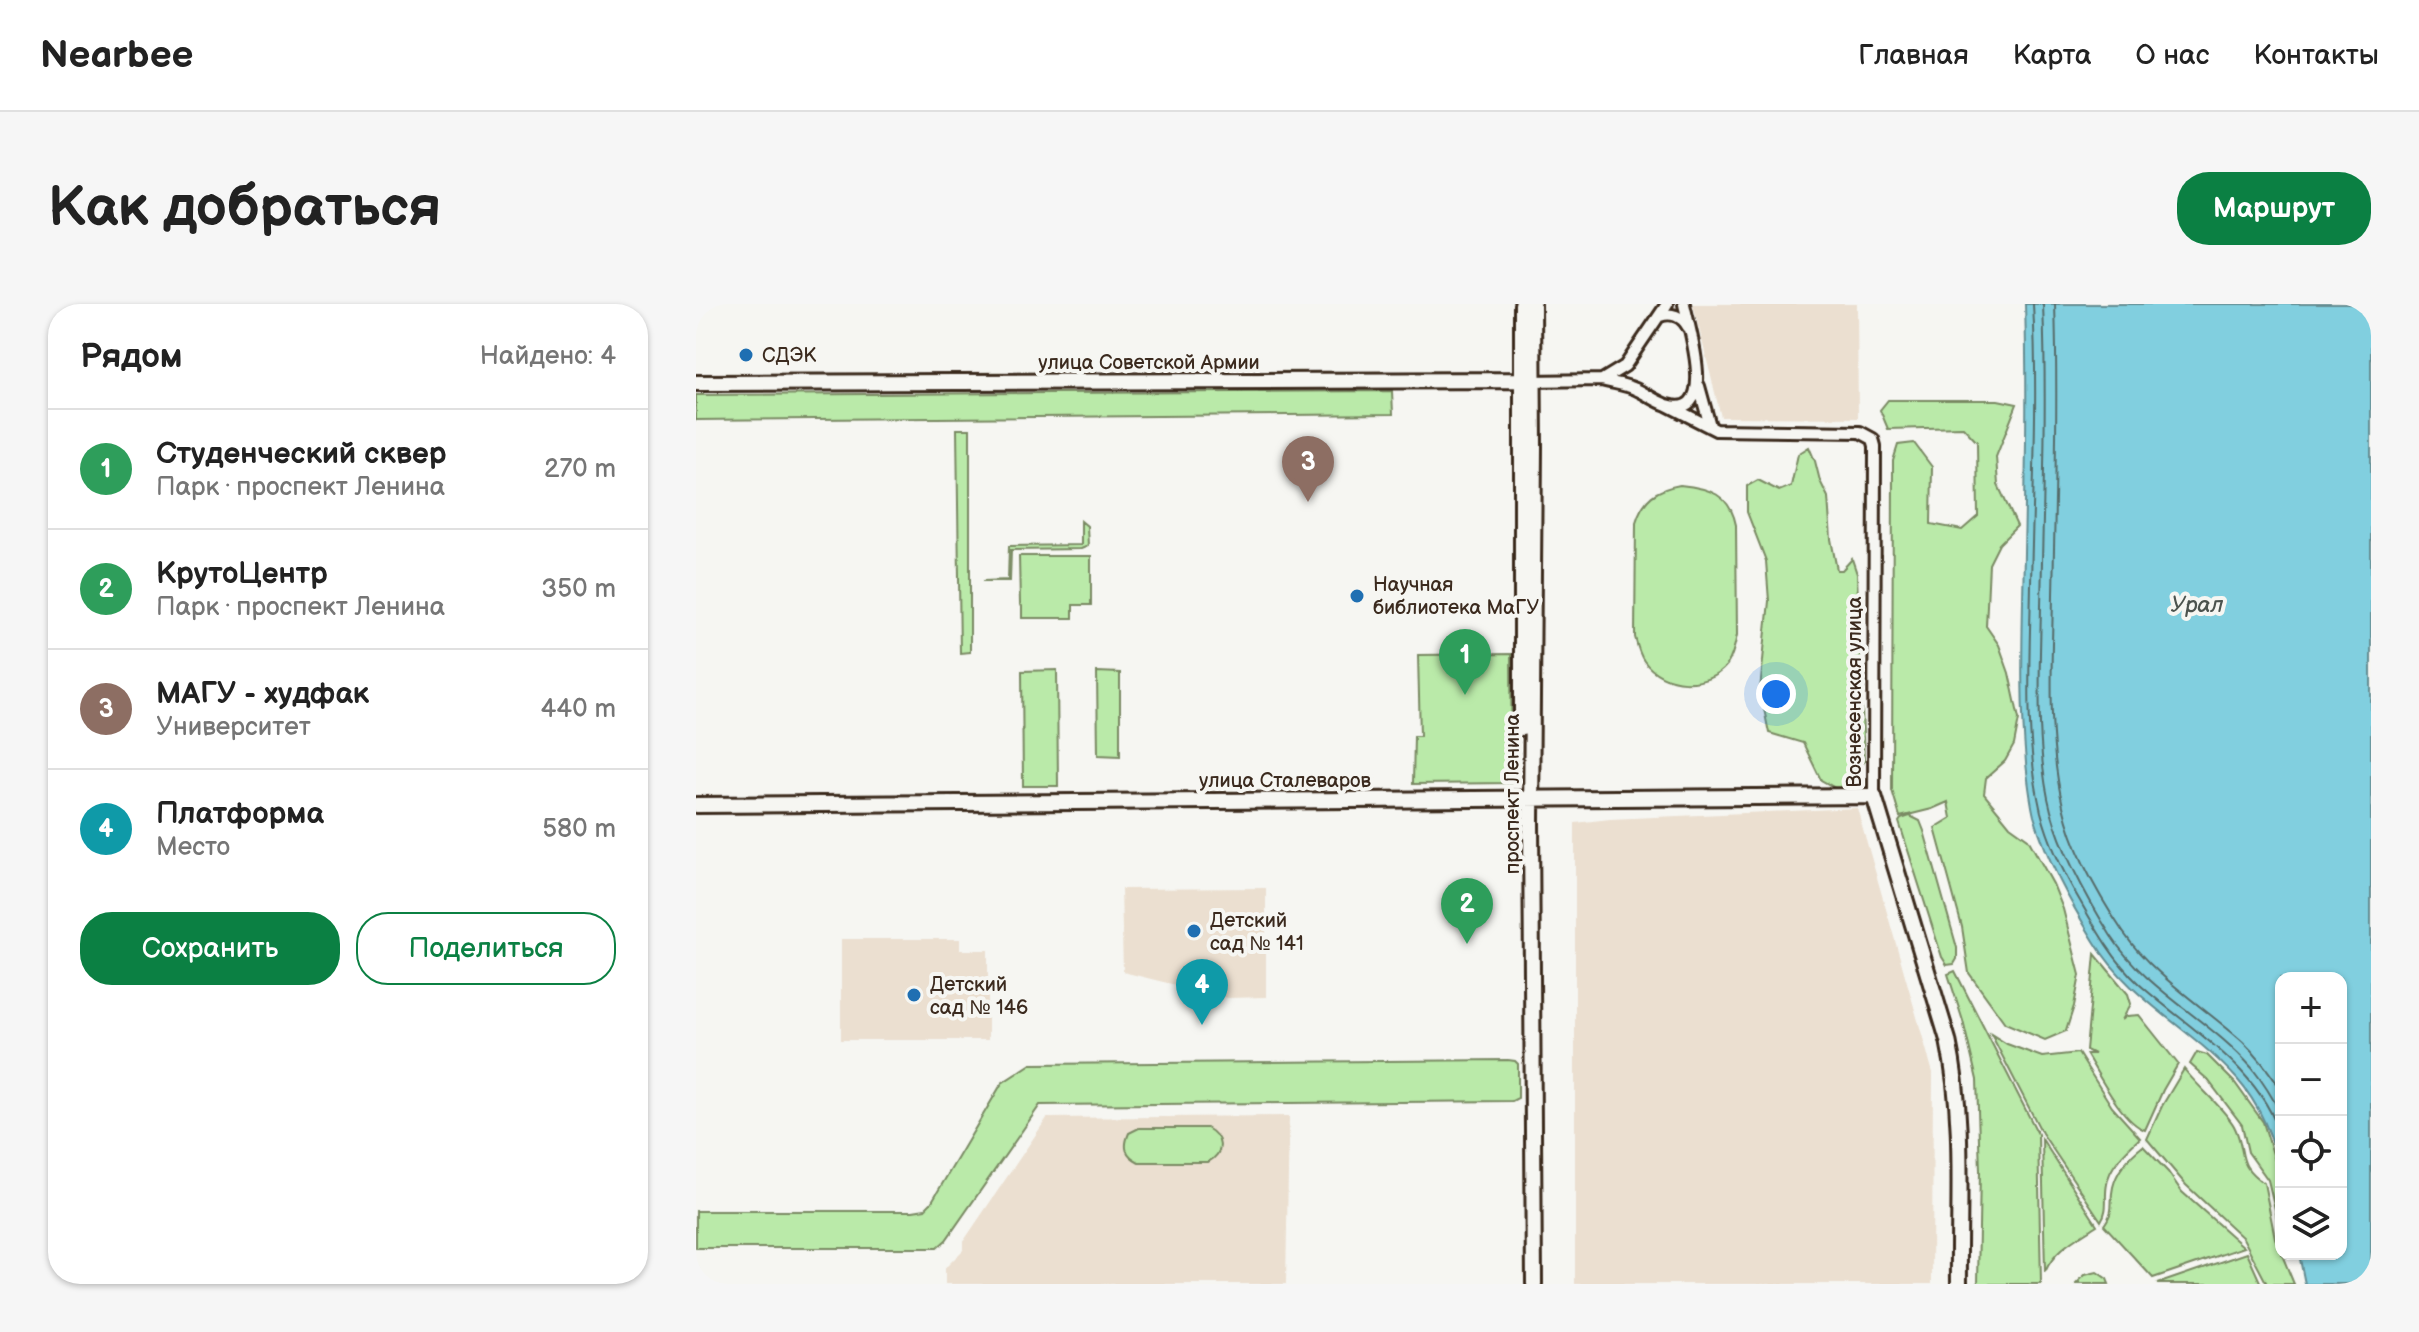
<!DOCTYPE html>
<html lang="ru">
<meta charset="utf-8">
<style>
body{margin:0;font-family:"Balsamiq Sans",sans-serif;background:#f6f6f6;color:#222}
.controls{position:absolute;right:24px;bottom:24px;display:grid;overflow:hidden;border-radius:16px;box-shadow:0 2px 6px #0004}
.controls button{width:72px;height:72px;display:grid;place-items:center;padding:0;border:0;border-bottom:2px solid #e0e0e0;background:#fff;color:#222;font:40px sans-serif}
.you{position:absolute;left:1080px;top:390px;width:28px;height:28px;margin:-20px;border:6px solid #fff;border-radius:50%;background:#1a73e8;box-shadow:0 0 0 12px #1a73e833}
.badge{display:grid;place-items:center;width:52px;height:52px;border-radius:50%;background:#0b8043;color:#fff;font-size:26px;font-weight:700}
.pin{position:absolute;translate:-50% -66px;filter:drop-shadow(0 2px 4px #0008)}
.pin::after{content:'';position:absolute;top:42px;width:28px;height:24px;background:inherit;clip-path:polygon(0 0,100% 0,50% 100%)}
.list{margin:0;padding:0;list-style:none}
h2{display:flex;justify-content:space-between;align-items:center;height:104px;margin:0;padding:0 32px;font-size:34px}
h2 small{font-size:26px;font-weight:400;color:#767676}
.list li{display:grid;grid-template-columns:52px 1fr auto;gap:24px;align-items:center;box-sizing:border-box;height:120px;padding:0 32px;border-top:2px solid #e0e0e0}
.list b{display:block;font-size:30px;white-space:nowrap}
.list p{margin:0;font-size:26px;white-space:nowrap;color:#767676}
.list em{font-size:26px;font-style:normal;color:#767676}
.actions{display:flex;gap:16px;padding:24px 32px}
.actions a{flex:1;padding:18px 0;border:2px solid #0b8043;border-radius:32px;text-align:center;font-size:28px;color:#0b8043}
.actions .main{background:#0b8043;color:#fff}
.icon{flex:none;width:44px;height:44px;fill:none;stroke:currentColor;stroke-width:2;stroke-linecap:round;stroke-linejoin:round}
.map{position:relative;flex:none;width:1675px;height:980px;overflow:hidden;border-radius:32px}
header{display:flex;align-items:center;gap:48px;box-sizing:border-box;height:112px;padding:0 40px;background:#fff;border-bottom:2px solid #e0e0e0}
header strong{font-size:38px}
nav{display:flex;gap:44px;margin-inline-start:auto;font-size:28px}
.intro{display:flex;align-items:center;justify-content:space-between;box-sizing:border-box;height:192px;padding:0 48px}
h1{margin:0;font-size:56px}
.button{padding:20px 36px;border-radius:32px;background:#0b8043;color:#fff;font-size:28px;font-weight:700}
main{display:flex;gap:48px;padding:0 48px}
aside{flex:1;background:#fff;border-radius:32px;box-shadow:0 2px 6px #0004}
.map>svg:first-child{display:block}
.built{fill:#ebdfd0}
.green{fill:#baeaa9;stroke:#7a8a64;stroke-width:2}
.water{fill:#81cfdf;stroke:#658d92;stroke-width:2}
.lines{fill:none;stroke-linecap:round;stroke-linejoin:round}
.shore{stroke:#576c6b;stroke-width:2}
.minor-casing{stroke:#3b2a1e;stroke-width:16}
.major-casing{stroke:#3b2a1e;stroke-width:20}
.minor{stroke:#f6f6f2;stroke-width:10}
.major{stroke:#f6f6f2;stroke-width:14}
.poi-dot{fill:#1f6fb2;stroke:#f6f6f2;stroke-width:3}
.labels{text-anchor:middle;stroke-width:8;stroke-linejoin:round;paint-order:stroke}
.poi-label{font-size:20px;fill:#3b2a1e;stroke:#f6f6f2;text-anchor:start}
.street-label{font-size:20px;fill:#3b2a1e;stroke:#f6f6f2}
.water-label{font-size:22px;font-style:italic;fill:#4c534e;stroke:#f6f6f2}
</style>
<header>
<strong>Nearbee</strong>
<nav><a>Главная</a><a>Карта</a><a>О нас</a><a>Контакты</a></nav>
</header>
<div class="intro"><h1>Как добраться</h1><a class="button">Маршрут</a></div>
<main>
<aside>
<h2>Рядом<small>Найдено: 4</small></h2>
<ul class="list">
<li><span class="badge" style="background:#2e9e5b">1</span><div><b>Студенческий сквер</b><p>Парк · проспект Ленина</p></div><em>270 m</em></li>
<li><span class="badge" style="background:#2e9e5b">2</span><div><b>КрутоЦентр</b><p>Парк · проспект Ленина</p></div><em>350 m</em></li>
<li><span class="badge" style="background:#8d6e63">3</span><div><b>МАГУ - худфак</b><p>Университет</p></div><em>440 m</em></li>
<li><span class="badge" style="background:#0f9aa8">4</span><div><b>Платформа</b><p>Место</p></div><em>580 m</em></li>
</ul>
<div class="actions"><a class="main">Сохранить</a><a>Поделиться</a></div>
</aside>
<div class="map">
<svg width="1675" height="980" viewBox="0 0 1675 980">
<rect width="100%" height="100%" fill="#f6f6f2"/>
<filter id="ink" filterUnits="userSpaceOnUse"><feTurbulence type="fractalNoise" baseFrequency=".0125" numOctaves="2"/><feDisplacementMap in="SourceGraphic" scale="16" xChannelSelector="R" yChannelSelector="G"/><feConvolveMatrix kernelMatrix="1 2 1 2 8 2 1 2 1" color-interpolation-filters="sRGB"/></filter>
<g filter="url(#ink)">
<path class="built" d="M997 0H1161L1162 114 1025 113Z
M1161 504 1237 769 1236 980H879V519L914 515Z
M570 584V693L532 694 427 668 425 585Z
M145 635H264V646H292V736H145Z
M593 812 590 980H249V964L267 946V938L351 814Z"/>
<path class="green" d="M696 87 697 110 0 116V91Z
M1192 96H1302L1321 100 1300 153 1302 181 1321 222 1303 240 1293 260 1290 322 1303 341 1313 369 1323 415 1318 441 1309 457 1290 474 1288 490 1314 522 1332 535 1357 580 1367 605 1384 671 1378 702 1370 727 1349 736 1309 719 1273 669 1266 623 1239 524 1255 514 1252 498 1236 505 1204 513 1196 486 1197 157 1202 141 1218 139 1236 163 1235 220 1266 226 1282 212 1281 138 1267 123 1192 125 1184 106Z
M261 125H274V348L264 349Z
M1113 143 1119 157 1124 177 1132 193 1135 235 1141 266H1146L1156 255 1161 270 1168 457 1157 479 1143 486 1125 476 1107 439 1073 429 1064 386 1073 297 1070 257 1051 208V182L1062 176 1083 187 1095 182 1102 150Z
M984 181C1013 184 1034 190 1040 221L1041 331C1039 341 1037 352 1031 361 1011 386 966 383 948 357 943 350 941 341 939 333L940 218C947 195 960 185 984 181Z
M385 217 391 222 392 242 385 245 315 246 314 277H287L312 276 313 242 385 241Z
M323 252H395V301H377V314H326V302L324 301Z
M815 350 816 479 717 480 718 432H724L722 351Z
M361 366 362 482H327L326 367Z
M401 368 424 369V452L402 451Z
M1214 512 1224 517 1228 527 1261 644V655L1258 660 1251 661 1246 653 1203 518 1205 515Z
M1399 650 1432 690 1435 700 1426 716 1431 712 1443 711 1482 760 1467 786 1449 826C1426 818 1403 771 1390 750H1398L1390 746Z
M1259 667 1342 830 1345 980H1282L1284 867 1281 776 1267 717 1252 670Z
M1295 730 1311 740 1346 753 1382 749 1416 803 1444 834C1431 846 1413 862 1411 880 1408 894 1413 905 1405 917L1346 829Z
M1501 748 1511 751 1539 779 1567 818 1585 876V930L1572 876 1552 848 1546 821 1512 776 1494 760Z
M812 756 819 757 822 760V794L816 797 344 801 250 936 241 944H0V907H217L229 905 235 899 306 779 335 760Z
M1488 765C1501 782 1532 808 1539 824 1551 849 1539 860 1568 879L1579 934 1598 980H1571L1547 934 1490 881 1451 835 1466 802Z
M443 824H511C527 833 529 849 512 858H443C429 851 427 843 433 829Z
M1346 835 1401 921C1380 935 1359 945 1349 968Z
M1447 842 1472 868 1486 888 1548 943 1457 974 1408 921C1420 904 1413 900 1417 883 1421 866 1434 852 1447 842Z
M1551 949 1565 980H1461Z
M1401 968 1411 975 1413 980H1380L1389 971Z"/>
<path class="water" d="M1329 0H1675V980H1609L1603 950H1645V674H1585V866C1576 832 1564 801 1541 775 1497 725 1433 696 1398 637 1374 598 1351 557 1338 512 1334 495 1332 476 1330 459 1325 404 1326 350 1327 296 1329 197 1332 98 1329 0Z"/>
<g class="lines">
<path class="shore" d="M1337 0C1342 92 1337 186 1335 279 1334 354 1328 434 1345 508 1353 539 1368 570 1384 597 1401 627 1418 657 1443 680 1494 726 1565 764 1585 834
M1347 0C1351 100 1347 202 1345 302 1344 365 1339 446 1355 507 1367 551 1391 594 1415 632 1451 687 1513 715 1556 764 1567 778 1577 794 1585 810
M1359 0C1362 97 1359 194 1357 291 1356 360 1351 434 1367 502 1377 546 1402 591 1427 628 1458 673 1507 702 1547 738 1562 752 1573 768 1585 785"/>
<defs>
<path id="minor" d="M971 0 929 62 906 76C916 79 927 80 937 84 948 88 959 97 971 101 1023 117 993 24 988 0
M964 12C975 8 986 12 992 23
M832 77 906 76
M1003 82 1014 122
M971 101 1020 126 1164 128 1177 135 1179 142 1178 492"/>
<path id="major" d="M837 0 838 143 835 518 838 980
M0 79 826 76
M826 424V0
M0 501 1178 492 1252 736C1269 815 1262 899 1263 980"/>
</defs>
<use href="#minor" class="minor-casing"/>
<use href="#major" class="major-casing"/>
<use href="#minor" class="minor"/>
<use href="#major" class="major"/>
</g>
</g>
<g class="poi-dot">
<circle cx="50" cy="51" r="8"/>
<circle cx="661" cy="292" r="8"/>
<circle cx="498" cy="627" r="8"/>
<circle cx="218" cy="691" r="8"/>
</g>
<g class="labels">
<g class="poi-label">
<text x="66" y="58">СДЭК</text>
<text x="677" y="287">Научная<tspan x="677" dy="23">библиотека МаГУ</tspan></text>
<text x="514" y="623">Детский<tspan x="514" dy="23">сад № 141</tspan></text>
<text x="234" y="687">Детский<tspan x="234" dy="23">сад № 146</tspan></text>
</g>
<g class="street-label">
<text x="453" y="65">улица Советской Армии</text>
<text transform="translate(1158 388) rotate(-90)" y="7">Вознесенская улица</text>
<text x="589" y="483">улица Сталеваров</text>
<text transform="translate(816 490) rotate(-90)" y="7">проспект Ленина</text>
</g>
<g class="water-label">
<text x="1501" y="308">Урал</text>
</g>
</g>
</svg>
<div class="controls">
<button>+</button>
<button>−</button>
<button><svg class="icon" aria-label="locate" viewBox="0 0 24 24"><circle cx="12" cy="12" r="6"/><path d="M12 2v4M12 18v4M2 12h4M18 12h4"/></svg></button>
<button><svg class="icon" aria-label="layers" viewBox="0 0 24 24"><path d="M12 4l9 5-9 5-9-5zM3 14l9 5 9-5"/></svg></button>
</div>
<div class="you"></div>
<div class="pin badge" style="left:769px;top:391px;background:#2e9e5b">1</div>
<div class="pin badge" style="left:771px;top:640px;background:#2e9e5b">2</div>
<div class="pin badge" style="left:612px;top:198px;background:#8d6e63">3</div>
<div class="pin badge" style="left:506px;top:721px;background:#0f9aa8">4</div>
</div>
</main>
